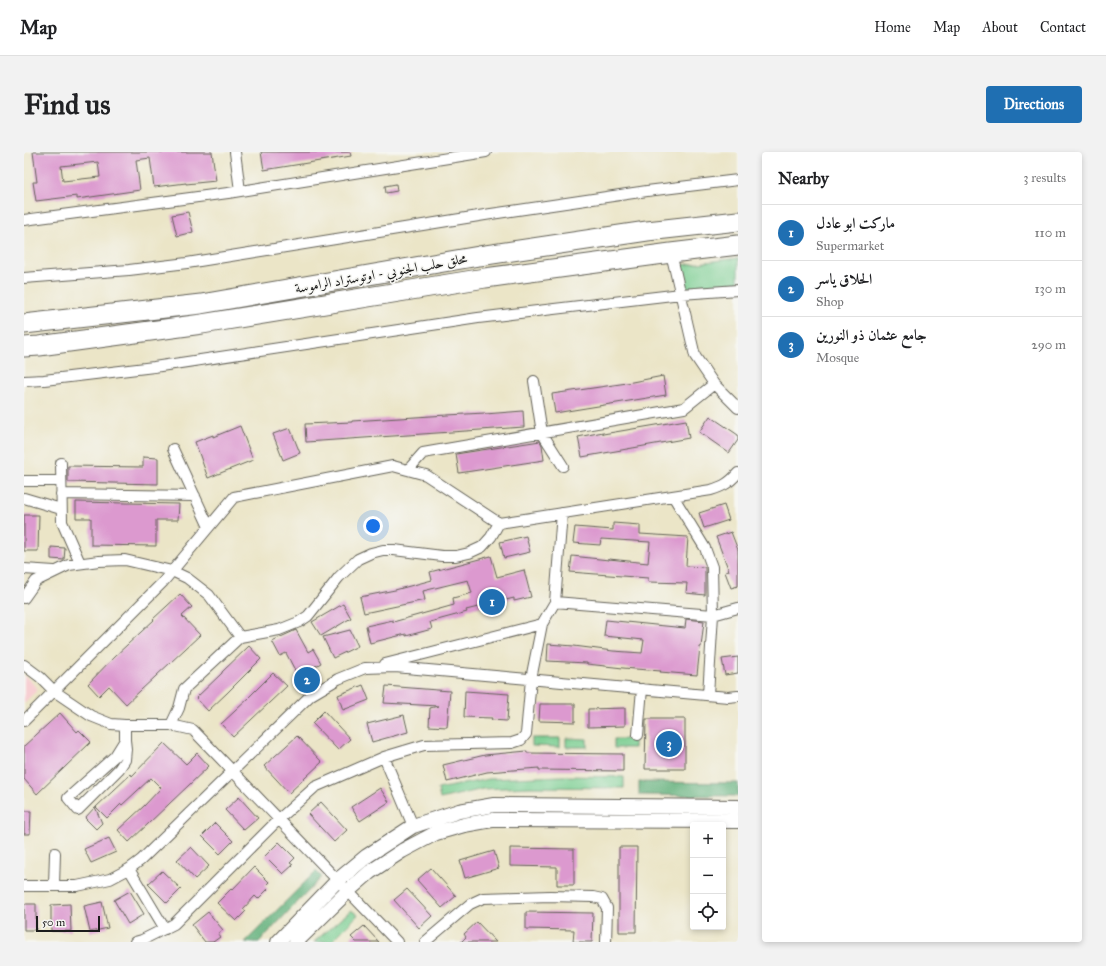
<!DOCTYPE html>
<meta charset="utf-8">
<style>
body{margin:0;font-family:"IM FELL Great Primer",Amiri,serif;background:#f2f2f2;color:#202124}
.controls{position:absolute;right:12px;bottom:12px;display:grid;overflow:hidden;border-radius:4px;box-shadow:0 2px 6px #0003}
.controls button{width:36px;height:36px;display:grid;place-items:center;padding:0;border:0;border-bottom:1px solid #e0e0e0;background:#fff;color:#202124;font:20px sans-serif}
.scale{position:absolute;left:12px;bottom:10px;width:64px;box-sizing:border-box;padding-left:4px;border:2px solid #1c1c1c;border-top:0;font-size:11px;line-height:14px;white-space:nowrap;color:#1c1c1c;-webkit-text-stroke:3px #f6f6f2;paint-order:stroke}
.you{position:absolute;left:349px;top:374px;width:14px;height:14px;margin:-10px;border:3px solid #fff;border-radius:50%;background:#1a73e8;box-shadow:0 0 0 6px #1a73e833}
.badge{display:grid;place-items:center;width:26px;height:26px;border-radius:50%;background:#1f6fb2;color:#fff;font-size:13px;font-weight:700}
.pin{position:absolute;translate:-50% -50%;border:2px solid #fff;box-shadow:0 1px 4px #0006}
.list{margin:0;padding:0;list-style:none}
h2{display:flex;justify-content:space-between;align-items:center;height:52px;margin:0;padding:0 16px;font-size:17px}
h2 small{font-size:13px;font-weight:400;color:#757577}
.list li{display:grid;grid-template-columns:26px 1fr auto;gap:12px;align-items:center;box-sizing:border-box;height:56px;padding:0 16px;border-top:1px solid #e0e0e0}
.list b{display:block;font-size:15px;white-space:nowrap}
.list p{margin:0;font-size:13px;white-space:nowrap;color:#757577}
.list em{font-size:13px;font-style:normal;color:#757577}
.icon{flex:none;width:22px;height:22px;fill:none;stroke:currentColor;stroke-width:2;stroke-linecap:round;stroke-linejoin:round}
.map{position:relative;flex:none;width:714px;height:790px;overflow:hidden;border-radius:4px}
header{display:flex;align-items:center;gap:24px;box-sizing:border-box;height:56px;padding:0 20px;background:#fff;border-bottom:1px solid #e0e0e0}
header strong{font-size:19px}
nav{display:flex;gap:22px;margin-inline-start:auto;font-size:14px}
.intro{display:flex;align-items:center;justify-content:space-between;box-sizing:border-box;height:96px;padding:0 24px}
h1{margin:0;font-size:28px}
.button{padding:10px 18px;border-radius:4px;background:#1f6fb2;color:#fff;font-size:14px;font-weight:700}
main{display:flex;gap:24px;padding:0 24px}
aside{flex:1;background:#fff;border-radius:4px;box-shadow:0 2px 6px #0003}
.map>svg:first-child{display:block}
.built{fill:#f7cfd3}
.green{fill:#79cd90;stroke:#4a7456}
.forest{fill:#62b07a;stroke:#3f664b}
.building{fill:#dc99cf;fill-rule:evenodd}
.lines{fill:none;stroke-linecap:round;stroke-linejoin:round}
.street-casing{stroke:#646258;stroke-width:12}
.secondary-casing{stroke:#646258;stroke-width:16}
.highway-casing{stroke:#646258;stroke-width:21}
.street{stroke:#fff;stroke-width:10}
.secondary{stroke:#fff;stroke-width:14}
.highway{stroke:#fff;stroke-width:19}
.labels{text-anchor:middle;stroke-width:3;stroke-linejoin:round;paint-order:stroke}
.street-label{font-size:14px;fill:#1c1c1c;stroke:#f6f6f2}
</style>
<header>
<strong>Map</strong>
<nav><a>Home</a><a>Map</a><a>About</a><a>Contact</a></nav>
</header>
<div class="intro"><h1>Find us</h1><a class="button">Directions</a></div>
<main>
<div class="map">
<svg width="714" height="790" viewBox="0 0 714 790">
<rect width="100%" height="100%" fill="#f6f6f2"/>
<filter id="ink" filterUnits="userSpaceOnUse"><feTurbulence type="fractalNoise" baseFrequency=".025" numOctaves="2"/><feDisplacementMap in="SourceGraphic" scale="8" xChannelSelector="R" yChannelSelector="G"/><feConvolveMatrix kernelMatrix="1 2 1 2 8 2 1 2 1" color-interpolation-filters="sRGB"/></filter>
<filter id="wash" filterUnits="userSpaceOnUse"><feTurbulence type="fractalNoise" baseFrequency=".012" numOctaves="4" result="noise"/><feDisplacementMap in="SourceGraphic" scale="16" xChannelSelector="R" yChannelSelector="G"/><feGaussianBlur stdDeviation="0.9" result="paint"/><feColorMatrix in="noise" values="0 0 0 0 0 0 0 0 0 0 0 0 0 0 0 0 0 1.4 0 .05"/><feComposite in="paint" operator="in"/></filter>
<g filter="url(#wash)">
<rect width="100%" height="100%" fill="#ebe5c7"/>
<path class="built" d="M0 523 14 537 0 551Z"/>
<path class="green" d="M714 106V133L671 137 662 135 660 133 656 116 658 113Z
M508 586H536V595L508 594Z
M542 586 563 587V595H542Z
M590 587H610V596H590Z
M539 624 600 625V636L505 635 459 637 416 647 414 637 465 627Z
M327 758 334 763 307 790H290Z"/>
<path class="forest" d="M615 630 714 631V644L615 643Z
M292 719 298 725 235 790H221Z"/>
<g id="blocks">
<path class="building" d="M9 0H188L192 29 162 32V31L130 35 126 6 112 8 116 38 53 47V44L12 49 9 30H13ZM74 10 76 25 39 29 37 14Z
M237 0H326L327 4 240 18Z
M372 32 373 39 362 41 361 34Z
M164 60 169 80 153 84 148 63Z
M639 224 642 243 531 261 528 242 603 231Z
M499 259 500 275 282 290 281 272 328 270V269L423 263 461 261V262Z
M686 264 714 283V288L705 301 675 280Z
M662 268 665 286 558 305 554 285 579 280V282Z
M216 274 229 308 184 326 171 290 189 283V285Z
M266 276 276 301 259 308 249 282Z
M516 289 518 293 520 308 435 321 432 302Z
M119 305 134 306V332L44 330V314L119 315Z
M52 350 155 352 154 368H132V394L67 393V366H52Z
M700 353 705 368 680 376 675 361Z
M0 363H15L14 399H0Z
M589 371 616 373V382L664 385 662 414 681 415V443L662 441 663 431 624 430V426L546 420 548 404 585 408V407L624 411 626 390 577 387 576 393 549 391 551 375 589 378Z
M707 380 714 398V434L707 436 701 420 705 419 692 385Z
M502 384 506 400 480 406 476 390Z
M27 395 41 396 40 408 27 407Z
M467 404 473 425 500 418 507 445 490 449V446L442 458 443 460 406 470 408 477 382 484V482L346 491 342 474 369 468V470L430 453 429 446 448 441 444 428 399 439 401 448 340 461 336 445 371 438 408 428 406 420Z
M156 442 168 455 158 464 176 483 102 552 85 534 75 544 64 532 90 505 130 468 129 467Z
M319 452 327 466 297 484 288 470Z
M662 467 680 469 677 495H676L673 523 636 520 637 519 599 516 563 512V511L523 509 524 492 550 494 589 499 618 501 620 488 580 484 582 468 661 476Z
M272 478 284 500 289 497 297 511 274 524 262 501 256 504 248 489Z
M326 478 334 494 309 506 299 485Z
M225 494 237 507 203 541 184 559 172 546 198 521V520Z
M714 505V521L701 523 698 507Z
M249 521 263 534 209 585 197 572 225 546H224Z
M339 533 345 548 319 558 314 543Z
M362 534 426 539 423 575 405 574 406 556 414 554 360 551Z
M441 539 485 542 483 569 467 568 468 566 440 565Z
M516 552H551V570L515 569Z
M601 556V574L564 575V557Z
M300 559 326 587 314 598 288 571Z
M36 561 53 580 55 578 67 590 13 642 0 627V594Z
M380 563 384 580 348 590 343 572Z
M622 567H661V617H621Z
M273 584 298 610 265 641 240 614Z
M140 591 162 612 173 601 185 614 105 690 94 678 120 654 137 636 127 626 98 653 97 652 83 666 72 655 107 622 108 624Z
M503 599V601L599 602V619L515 618V616L463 620 423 630 419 613 461 603Z
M356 636 365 650 336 669 327 655Z
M215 645 234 666 220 678 201 658Z
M297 650 323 678 310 690 284 662Z
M71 655 78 671 72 677 61 666Z
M0 659H7L6 682H0Z
M191 671 209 689 196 702 178 684Z
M85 686 92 700 67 711 60 697Z
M255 690 271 706 266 711 269 713 259 722 241 704Z
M167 695 185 714 171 727 153 708Z
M595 695H613L612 780H595Z
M486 696 550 697V733H533V715L486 714Z
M470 699 475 716 441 726 436 709Z
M230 715 245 730 241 734 244 737 234 747 231 744 219 757 222 759 212 769 193 751 207 737 208 738Z
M407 716 432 744 418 756 393 728Z
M138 719 157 737 143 751 124 732Z
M383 737 408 764 395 776 370 748Z
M106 739 120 762 104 772 90 748Z
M78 750 84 776 66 780 60 754Z
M0 752H12V778H0Z
M46 752 47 779H27V753Z
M184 760 199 778 194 782 196 785 189 790H181L168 773Z
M502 760 569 761 568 790H549L550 778 502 777Z
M453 770 472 790H437L442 785 440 782Z
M340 774 355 790H332L327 785Z"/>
</g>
</g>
<g filter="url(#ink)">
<use href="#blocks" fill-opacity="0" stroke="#646258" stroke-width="1"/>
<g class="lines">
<defs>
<path id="street" d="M211 0 216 39
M0 68 204 41 462 0
M647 101 671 204 690 232 714 256
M0 126 105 118 163 111 467 62 623 39 714 28
M0 229 20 228 130 215 454 166 657 142 714 138
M510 229 518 281 539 314
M149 297 185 375
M37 311 38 370 56 411
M384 318 399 301 660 256 690 232
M0 329H37
M37 342 171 344
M649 344 681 396 688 415 689 463 684 543
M0 346 37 357
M0 417 30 419
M0 446 12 429 45 413 75 409 101 408 148 419 163 426 185 443 216 485
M531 450 689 463 714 456
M361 512 518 472
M0 513 16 525 30 539 67 564 87 572 101 573H147L169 578 373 790
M0 569 139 430 210 345 369 314 402 323 475 371
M101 573V588L91 604 44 646 54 658 95 617 101 608 102 597 101 588
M147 573 155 556 160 537 216 485 255 478 275 470 284 464 315 425 334 407 347 401 359 398H370L418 404H432L445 401 458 395 467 385 475 371 687 338C700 334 705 331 714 321
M614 583 618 537
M360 605 389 674
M105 717 141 777
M0 734H53L86 727 105 717 117 708 287 543 314 527 341 516 371 515 704 545 714 544
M30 734 31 701
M111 790 118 788 150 772 254 668 291 635 360 605 400 593 488 591 497 588 502 582 507 527 518 472 531 450 538 361
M401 790 446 752 459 746 526 744 569 745 578 747 583 756 582 790"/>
<path id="secondary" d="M254 790 314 728 343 704 389 674 435 659 470 653 714 655
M272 790 324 739 346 720 378 699 412 681 440 673 468 668 714 669"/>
<path id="highway" d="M0 172 177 152 455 104 623 79 714 69
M0 195 15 194 178 172 461 126 647 101 714 93"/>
</defs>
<use href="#street" class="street-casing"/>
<use href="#secondary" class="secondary-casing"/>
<use href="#highway" class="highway-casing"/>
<use href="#street" class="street"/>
<use href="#secondary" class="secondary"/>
<use href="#highway" class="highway"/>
</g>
</g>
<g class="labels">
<g class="street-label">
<text transform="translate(357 121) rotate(-10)" y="5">محلق حلب الجنوبي - اوتوستراد الراموسة</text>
</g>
</g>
</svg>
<div class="controls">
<button>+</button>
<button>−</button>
<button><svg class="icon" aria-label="locate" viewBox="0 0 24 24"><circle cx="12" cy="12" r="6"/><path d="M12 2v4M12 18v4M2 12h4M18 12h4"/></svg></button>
</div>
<div class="scale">50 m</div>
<div class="you"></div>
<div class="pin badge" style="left:468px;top:450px">1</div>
<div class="pin badge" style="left:283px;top:528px">2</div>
<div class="pin badge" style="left:645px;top:592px">3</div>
</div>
<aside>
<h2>Nearby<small>3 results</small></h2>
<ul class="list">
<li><span class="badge">1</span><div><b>ماركت ابو عادل</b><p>Supermarket</p></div><em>110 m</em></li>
<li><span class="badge">2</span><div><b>الحلاق ياسر</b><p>Shop</p></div><em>130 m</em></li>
<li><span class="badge">3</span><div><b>جامع عثمان ذو النورين</b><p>Mosque</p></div><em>290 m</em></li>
</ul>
</aside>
</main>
